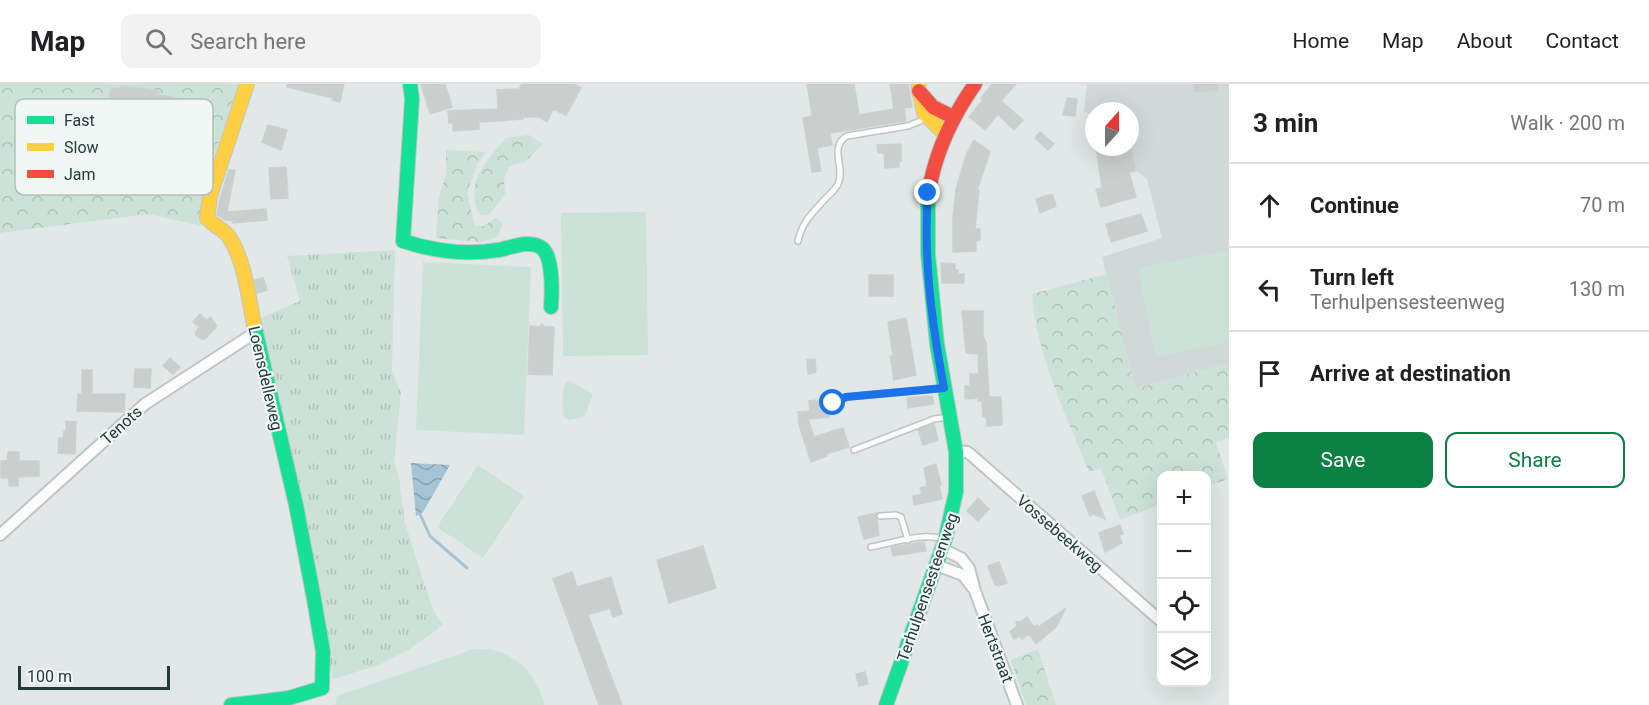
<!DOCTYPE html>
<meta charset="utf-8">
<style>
body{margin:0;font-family:Roboto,sans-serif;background:#f2f2f2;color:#202124}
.controls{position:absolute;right:18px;bottom:18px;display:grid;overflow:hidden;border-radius:12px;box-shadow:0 6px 24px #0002}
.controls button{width:54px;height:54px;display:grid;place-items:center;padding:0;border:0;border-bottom:2px solid #e0e0e0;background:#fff;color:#202124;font:30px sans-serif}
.compass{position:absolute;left:1085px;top:18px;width:54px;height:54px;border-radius:50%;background:#fff;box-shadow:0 6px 24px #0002;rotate:21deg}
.scale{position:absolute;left:18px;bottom:15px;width:152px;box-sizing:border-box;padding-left:6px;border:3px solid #223a39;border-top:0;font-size:16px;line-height:21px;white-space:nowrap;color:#223a39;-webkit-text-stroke:4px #f1f7f5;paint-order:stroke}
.stop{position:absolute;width:18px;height:18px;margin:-14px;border:4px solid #1a73e8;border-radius:50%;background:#fff}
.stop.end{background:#1a73e8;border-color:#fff;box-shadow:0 2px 6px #0008}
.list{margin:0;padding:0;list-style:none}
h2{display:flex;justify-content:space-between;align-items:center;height:78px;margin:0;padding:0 24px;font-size:26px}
h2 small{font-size:20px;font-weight:400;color:#757577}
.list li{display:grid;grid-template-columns:39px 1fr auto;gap:18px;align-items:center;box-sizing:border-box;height:84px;padding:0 24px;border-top:2px solid #e0e0e0}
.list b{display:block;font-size:22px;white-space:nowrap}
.list p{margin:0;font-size:20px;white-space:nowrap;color:#757577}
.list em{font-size:20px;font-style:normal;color:#757577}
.actions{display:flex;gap:12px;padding:18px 24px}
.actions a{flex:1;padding:14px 0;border:2px solid #0b8043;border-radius:12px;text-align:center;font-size:21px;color:#0b8043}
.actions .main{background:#0b8043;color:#fff}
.icon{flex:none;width:33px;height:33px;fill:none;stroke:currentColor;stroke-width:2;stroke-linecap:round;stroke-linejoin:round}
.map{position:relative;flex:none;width:1229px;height:621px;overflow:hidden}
header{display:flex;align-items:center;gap:36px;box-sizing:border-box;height:84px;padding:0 30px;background:#fff;border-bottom:2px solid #e0e0e0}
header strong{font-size:28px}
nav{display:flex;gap:33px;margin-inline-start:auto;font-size:21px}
.search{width:420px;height:54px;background:#f2f2f2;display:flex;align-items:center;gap:15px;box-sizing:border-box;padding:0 21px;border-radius:12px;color:#757577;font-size:22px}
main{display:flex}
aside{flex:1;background:#fff}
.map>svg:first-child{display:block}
.built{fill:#d1d9d8}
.grass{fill:url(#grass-tufts)}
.forest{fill:url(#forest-crowns)}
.pitch{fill:#cce1d7}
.water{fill:url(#water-waves)}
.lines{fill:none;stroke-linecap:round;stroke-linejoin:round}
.stream{stroke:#a5c4d5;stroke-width:3}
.building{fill:#cacfce;stroke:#cbd1d0;stroke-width:1.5}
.lane-casing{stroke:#bfc5c4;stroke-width:8}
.street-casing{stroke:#bfc5c4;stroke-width:14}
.fast-casing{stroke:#bfc6c5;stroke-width:16}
.slow-casing{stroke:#bfc6c5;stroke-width:16}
.jam-casing{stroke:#bfc6c5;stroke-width:16}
.lane{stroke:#fbfcfb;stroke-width:5}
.street{stroke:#fbfcfb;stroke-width:10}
.fast{stroke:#16e098;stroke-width:14}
.slow{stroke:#ffcf43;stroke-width:14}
.jam{stroke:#f24e42;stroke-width:14}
.route{stroke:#1a73e8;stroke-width:8}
.labels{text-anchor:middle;stroke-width:4.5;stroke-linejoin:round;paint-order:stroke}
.street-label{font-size:16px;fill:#223a39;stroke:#f1f7f5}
.key{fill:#f1f7f5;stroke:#b3bebd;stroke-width:1.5}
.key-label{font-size:16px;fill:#223a39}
</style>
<header>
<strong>Map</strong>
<div class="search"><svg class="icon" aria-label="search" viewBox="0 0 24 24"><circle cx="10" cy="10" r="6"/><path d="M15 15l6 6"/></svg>Search here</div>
<nav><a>Home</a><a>Map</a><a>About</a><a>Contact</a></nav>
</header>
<main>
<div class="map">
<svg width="1229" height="621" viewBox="0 0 1229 621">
<defs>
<pattern id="grass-tufts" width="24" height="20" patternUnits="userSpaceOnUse" patternTransform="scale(1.5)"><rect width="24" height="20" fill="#cce1d7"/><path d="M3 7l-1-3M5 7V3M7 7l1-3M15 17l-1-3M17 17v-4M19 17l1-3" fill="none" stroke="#afc2b9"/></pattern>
<pattern id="forest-crowns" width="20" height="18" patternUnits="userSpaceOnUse" patternTransform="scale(1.5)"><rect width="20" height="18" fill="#cce1d7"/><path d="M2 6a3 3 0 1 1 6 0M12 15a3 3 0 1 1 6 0" fill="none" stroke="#afc2b9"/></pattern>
<pattern id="water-waves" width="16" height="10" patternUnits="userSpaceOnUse" patternTransform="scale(1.5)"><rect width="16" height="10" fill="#a5c4d5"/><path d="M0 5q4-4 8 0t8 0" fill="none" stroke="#86a0ae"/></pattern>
</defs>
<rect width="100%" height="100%" fill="#e2e8e7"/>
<path class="built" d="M1087 0H1229V279L1135 305 1102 173 1162 154 1147 95 1134 85 1130 57V27H1094V30L1084 28Z"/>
<path class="grass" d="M395 166 392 288 401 308 394 379 398 389 405 439 426 505 435 530 443 541 410 565 379 581 333 595 258 235 300 217 287 172Z"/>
<path class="forest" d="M0 0H240L208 88 202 142 149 130 0 149Z
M529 51 543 60 525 78 509 82 504 94 505 110 489 131C481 133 478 130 476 122 468 95 490 72 506 54Z
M446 66 486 68 477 81 467 109 475 142H484L496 134 503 139 497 154 480 158 436 154 439 113 446 91Z
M1107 190 1135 305 1229 279V354L1216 358 1228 395 1207 403 1206 392H1162L1161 420 1120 436 1101 384 1089 388C1068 335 1035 268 1032 210Z
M1038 565 1056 621H1026L1011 576Z"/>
<path class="pitch" d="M646 128 648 271 563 272 561 129Z
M1229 166V258L1156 273 1138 184Z
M423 178 531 183 524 351 416 346Z
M570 297 593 310 584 333 568 336 564 333C561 321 562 309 566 298Z
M478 381 524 412 483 474 437 443Z
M474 565C509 562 538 588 544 621H335L337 612Z"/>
<path class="water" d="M411 379 450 381 423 428 416 432Z"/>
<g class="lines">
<path class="stream" d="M420 430 430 452 467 484"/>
</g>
<path class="building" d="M287 0H344L340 18 332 16 333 14 287 3Z
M421 0H445L452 23 430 30Z
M522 0H574L581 4 566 31 553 25 547 38 539 33H523V35L479 38V45L453 47V39H449L448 27 498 25 497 6 519 5Z
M807 0H854L859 31 894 25 890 0H908L912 23 904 24 906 37 830 49 832 61 817 64 821 87 812 88 803 34 812 32Z
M992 0H1016L1001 17 1023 36 1014 46 998 30 985 46 969 33 983 16 981 14Z
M1194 0H1218V6L1194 8Z
M121 2 154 6 159 8V11L206 20 204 22 208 25 202 31 190 22 185 40 168 39 107 27 111 4 121 5Z
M1067 14 1077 15 1075 32 1063 31Z
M268 41 287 46 281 66 262 58Z
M1040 48 1054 60 1048 66 1035 54Z
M974 56 990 68 977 106H979L975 145H980V156L976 157V167L953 168V133L956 105 967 69Z
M901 60V77H899V83L885 84 884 69H878L877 61Z
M1096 63H1131L1135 84V87L1129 88 1136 113 1101 123 1096 105 1102 104Z
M286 83 288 114 271 115 269 84Z
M229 86H235L227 128 266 125 267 136 233 139 234 137 225 136 217 131 220 114Z
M1048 111H1053L1056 122 1040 129 1036 115Z
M1141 130 1147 147 1111 158 1106 140Z
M941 179 955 180V186H958V190H964V199H942Z
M869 191H893V212H869Z
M263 194 267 206 257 209 254 196Z
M962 227H983V253L986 258 989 313H1001L1002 341 987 342 986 332 983 333 982 317H978V314L965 315V302H970V290H979L978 270 966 269Z
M200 230 207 236 210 233 217 242 205 255H201L195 250 199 243 193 238Z
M906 234 916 291 894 296 890 272H893L888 238Z
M542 240 545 243H554L552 291 528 290 530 242 539 243Z
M170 274 180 283 173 290 163 282Z
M815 275 816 288 808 290 807 276Z
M135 285H151L150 304 134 303Z
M82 286H92V310H125L124 328 77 327 78 310H82Z
M932 312 934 320 908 324 907 314Z
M827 315 829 333 808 335 814 353 843 344 849 363 826 370 827 372 811 378 799 341 798 328 810 327 809 317Z
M66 337 76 338 75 370 58 369 59 354H63L64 347H66Z
M934 340 938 356 923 361 918 346Z
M8 368H19V377H39V392L18 393V402H9V394H1V377H7Z
M936 380 941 401H939L942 415 914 421 913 412 922 410 920 404 927 402 924 384Z
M1094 407 1105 435 1093 430 1090 432 1082 412Z
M978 414 989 425 978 437 967 427Z
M876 429 879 451 864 455 858 433Z
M1120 441 1123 450 1119 451 1122 459 1105 468 1099 449Z
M924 458 926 467 893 472 891 463Z
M703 462 716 504 669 519 657 476Z
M999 478 1007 499 998 502 997 500 995 501 988 482Z
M572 488 577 503 611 493 622 530 613 533 610 524 588 531 622 621H599L553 495Z
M1066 524 1056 543 1036 560 1029 550 1022 555 1020 552 1014 555 1010 548 1017 542 1016 538 1022 537 1027 533 1034 543 1037 541 1038 543Z
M865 588 868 600 859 602 856 590Z"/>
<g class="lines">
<defs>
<path id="lane" d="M798 157C802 138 813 128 826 114 830 110 836 105 838 100 846 84 828 63 847 52L908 42 925 35
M833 319 846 313 944 304
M854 366 934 335 949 333
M880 432 896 431 901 433 908 456
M871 463C893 459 922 448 943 455"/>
<path id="street" d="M956 367 967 368 970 370 1162 538
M0 451 145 320 256 248
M942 465 961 474 969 484 975 507 1017 621
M936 481 963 491 973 504"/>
<path id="fast" d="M410 0 412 15 403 157C433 167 467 171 498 166 511 164 531 154 543 165 553 175 552 209 551 223
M231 621 289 614 322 604 323 568 314 515 296 421 254 240
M886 621 945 456 956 408V368L937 260 928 170V118L931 96"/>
<path id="slow" d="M247 0 210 112 207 134C213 142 223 144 229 153 245 177 248 212 254 240
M918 0 924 29 945 50"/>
<path id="jam" d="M919 7 933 23 953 33
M931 96C939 60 954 30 975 0"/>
</defs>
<use href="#lane" class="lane-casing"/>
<use href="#street" class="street-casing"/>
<use href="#fast" class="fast-casing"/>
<use href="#slow" class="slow-casing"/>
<use href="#jam" class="jam-casing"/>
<use href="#lane" class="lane"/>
<use href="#street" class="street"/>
<use href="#fast" class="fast"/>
<use href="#slow" class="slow"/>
<use href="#jam" class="jam"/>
</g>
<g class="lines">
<path class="route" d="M833 319 846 313 944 304C932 240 923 174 928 109"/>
</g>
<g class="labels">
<g class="street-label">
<text transform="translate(266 294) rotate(77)" y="6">Loensdelleweg</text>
<text transform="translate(121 341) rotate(-42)" y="6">Tenots</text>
<text transform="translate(1060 449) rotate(41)" y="6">Vossebeekweg</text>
<text transform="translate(927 503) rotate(-71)" y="6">Terhulpensesteenweg</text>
<text transform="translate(996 564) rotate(69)" y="6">Hertstraat</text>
</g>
</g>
<rect x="15" y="15" width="198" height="96" rx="9" class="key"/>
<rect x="27" y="32" width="27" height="8" fill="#16e098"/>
<rect x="27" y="59" width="27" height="8" fill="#ffcf43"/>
<rect x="27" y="86" width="27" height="8" fill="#f24e42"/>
<g class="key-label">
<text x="64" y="42">Fast</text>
<text x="64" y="69">Slow</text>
<text x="64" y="96">Jam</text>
</g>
</svg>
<div class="controls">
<button>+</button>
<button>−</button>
<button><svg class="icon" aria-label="locate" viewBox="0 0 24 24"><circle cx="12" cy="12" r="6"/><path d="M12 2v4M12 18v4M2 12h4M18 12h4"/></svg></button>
<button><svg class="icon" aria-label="layers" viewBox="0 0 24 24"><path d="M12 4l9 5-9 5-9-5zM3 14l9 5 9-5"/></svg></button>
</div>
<svg class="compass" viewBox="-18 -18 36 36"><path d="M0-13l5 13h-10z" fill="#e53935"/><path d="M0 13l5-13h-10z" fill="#757577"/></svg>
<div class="scale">100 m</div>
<div class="stop" style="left:833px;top:319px"></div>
<div class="stop end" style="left:928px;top:109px"></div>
</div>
<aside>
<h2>3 min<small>Walk · 200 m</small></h2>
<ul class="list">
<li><svg class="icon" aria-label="ahead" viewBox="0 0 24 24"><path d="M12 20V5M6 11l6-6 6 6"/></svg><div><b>Continue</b></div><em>70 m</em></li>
<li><svg class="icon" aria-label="left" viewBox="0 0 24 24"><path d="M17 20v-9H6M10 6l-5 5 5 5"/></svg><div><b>Turn left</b><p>Terhulpensesteenweg</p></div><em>130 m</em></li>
<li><svg class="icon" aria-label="arrive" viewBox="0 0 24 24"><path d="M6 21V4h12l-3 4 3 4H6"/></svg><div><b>Arrive at destination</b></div></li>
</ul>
<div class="actions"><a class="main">Save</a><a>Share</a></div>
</aside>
</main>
